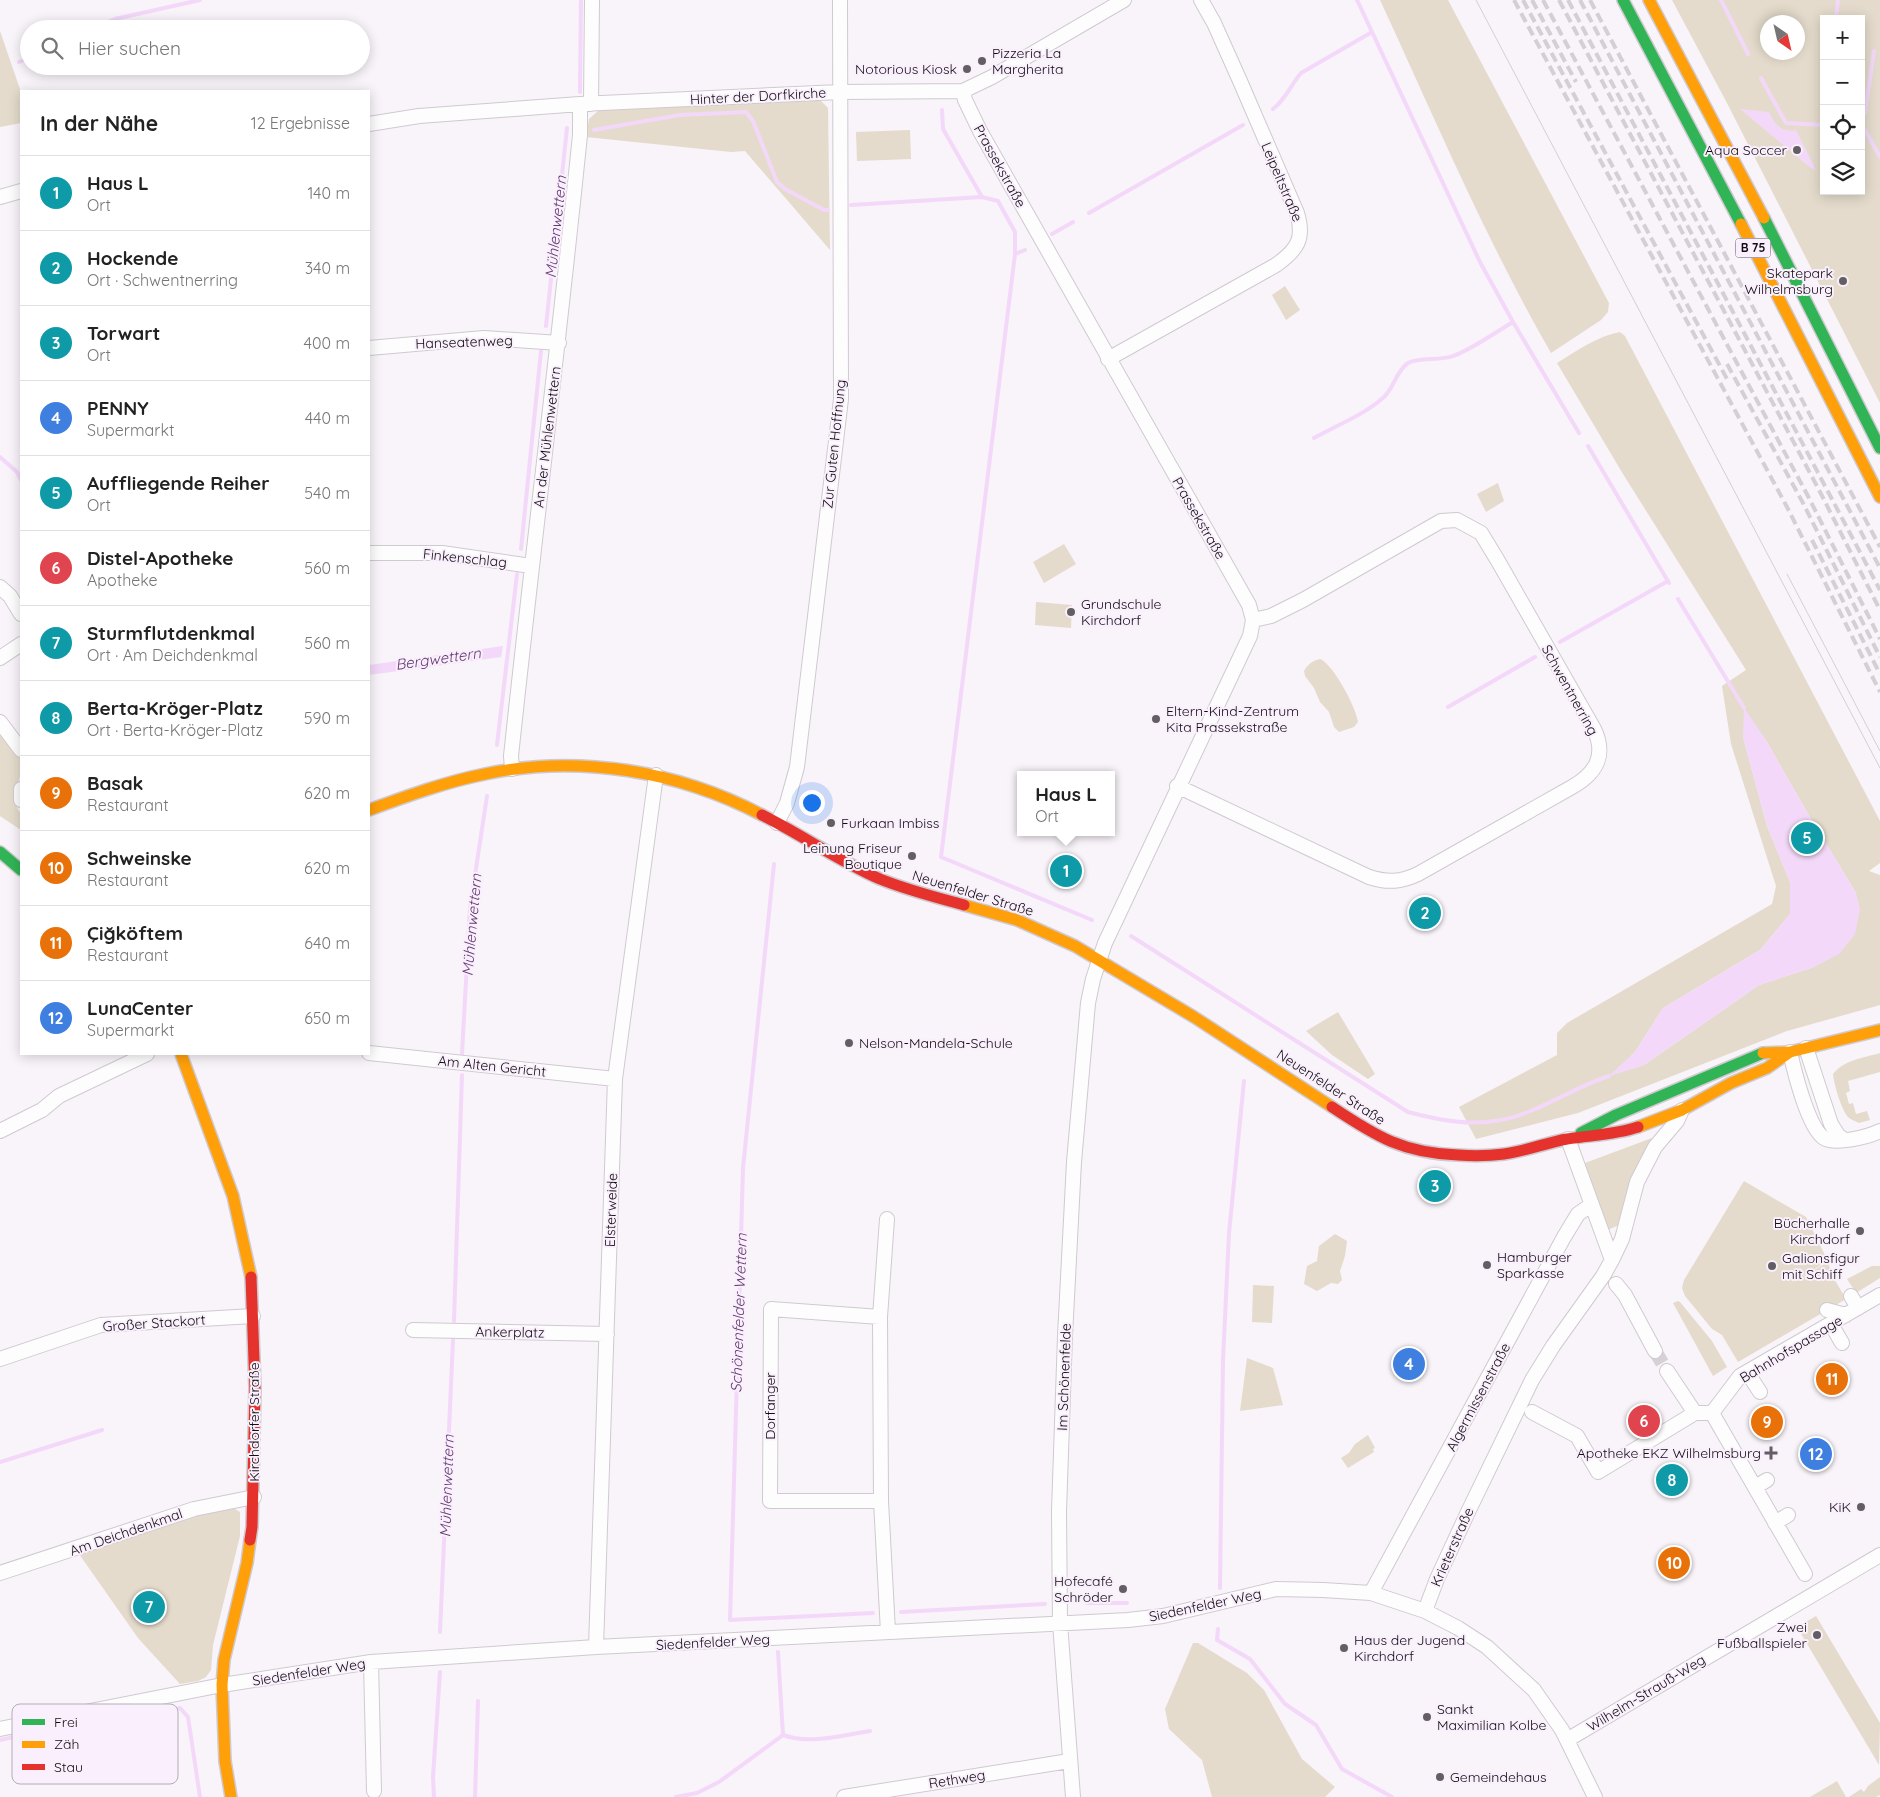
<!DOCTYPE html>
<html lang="de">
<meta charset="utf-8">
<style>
body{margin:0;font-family:Quicksand,sans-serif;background:#f6f6f6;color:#222}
.controls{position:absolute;right:15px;top:15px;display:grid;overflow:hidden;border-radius:0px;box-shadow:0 2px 12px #0003}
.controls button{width:45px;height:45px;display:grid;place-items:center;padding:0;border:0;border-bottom:1px solid #e0e0e0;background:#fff;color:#222;font:25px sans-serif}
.compass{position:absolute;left:1760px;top:15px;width:45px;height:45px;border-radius:50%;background:#fff;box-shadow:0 2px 12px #0003;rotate:146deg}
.you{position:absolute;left:811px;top:802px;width:18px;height:18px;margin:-12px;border:4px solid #fff;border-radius:50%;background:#1a73e8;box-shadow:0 0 0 8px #1a73e833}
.badge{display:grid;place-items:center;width:32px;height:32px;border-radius:50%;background:#2563eb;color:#fff;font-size:16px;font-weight:700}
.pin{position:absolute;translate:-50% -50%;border:2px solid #fff;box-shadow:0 1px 5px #0006}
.popup{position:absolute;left:1017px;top:771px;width:98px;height:65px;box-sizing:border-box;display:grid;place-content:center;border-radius:0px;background:#fff;filter:drop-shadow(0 1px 4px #0005);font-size:16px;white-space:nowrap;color:#767676}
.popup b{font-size:19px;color:#222}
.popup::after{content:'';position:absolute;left:50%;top:100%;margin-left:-10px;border:10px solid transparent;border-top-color:#fff}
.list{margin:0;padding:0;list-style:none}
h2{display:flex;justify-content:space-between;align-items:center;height:65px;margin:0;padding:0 20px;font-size:21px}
h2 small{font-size:16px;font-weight:400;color:#767676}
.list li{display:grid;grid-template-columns:32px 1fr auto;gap:15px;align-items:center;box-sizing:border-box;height:75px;padding:0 20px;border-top:1px solid #e0e0e0}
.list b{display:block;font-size:19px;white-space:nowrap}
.list p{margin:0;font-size:16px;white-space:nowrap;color:#767676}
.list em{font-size:16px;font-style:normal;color:#767676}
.icon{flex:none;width:28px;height:28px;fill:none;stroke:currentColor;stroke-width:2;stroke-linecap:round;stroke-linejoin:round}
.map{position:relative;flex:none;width:1880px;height:1797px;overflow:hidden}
.search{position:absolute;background:#fff;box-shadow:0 2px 12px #0003;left:20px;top:20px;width:350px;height:55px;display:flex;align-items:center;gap:12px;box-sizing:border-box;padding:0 18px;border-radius:28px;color:#767676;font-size:19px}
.panel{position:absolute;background:#fff;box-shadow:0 2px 12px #0003;left:20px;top:90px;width:350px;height:965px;border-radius:0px}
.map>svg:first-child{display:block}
.green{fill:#e4dbcc;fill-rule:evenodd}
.water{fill:#f3d8f9}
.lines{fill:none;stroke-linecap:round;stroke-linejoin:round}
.stream{stroke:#f3d8f9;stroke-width:4}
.street-tunnel{stroke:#d6d0d7;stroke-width:14;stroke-dasharray:14 7;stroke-linecap:butt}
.street-casing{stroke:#cfcad0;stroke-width:16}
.fast-casing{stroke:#cfcad0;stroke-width:14}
.slow-casing{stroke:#cfcad0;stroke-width:14}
.jam-casing{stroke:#cfcad0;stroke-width:14}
.street{stroke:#fefdfe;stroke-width:14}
.fast{stroke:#30b455;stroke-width:11}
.slow{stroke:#ff9f0a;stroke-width:11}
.jam{stroke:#e5322d;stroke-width:11}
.tram{stroke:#d2d0d3;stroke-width:1}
.rail{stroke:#d2d0d3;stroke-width:4;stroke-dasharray:10 5;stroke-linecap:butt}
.poi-dot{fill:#625e63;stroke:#faf0fd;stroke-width:2}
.labels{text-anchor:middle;stroke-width:4;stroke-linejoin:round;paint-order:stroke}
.shield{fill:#faf0fd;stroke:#575158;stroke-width:1}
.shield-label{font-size:12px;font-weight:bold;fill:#110d11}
.poi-label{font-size:14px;fill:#110d11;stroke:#faf0fd;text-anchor:start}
.street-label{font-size:14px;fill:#110d11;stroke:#faf0fd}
.water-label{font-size:15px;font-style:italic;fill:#63396e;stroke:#faf0fd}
.key{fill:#faf0fd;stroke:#b4acb6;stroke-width:1}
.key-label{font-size:14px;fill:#110d11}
</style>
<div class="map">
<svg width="1880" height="1797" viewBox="0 0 1880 1797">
<rect width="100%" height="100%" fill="#f9f3fa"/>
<path class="green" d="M1380 0H1448L1609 303 1608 312 1601 320 1551 353C1486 240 1435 119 1380 0Z
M1672 0H1880V403L1728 105ZM1824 19H1861V191H1824ZM1768 22H1798V52H1768Z
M0 31 21 92V123L0 127Z
M820 100 828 108 830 250 745 151 731 152 586 137 589 119 599 110Z
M910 130 911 159 857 161 856 132Z
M1285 286 1300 310 1286 320 1272 295Z
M1620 332 1625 336 1880 821V863L1869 871 1880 875V1005L1787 1031 1578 1113 1476 1139 1459 1107 1557 1055V1033L1567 1023 1772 904 1776 886 1731 744 1722 686 1746 670 1623 474 1557 363C1576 351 1598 336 1620 332ZM1743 737H1764L1808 814 1856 893 1814 967 1759 985 1644 1065 1611 1075 1635 1052 1663 1008 1760 950 1790 914V882L1767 826Z
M1498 483 1504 501 1486 512 1477 494Z
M1064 544 1076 564 1044 583 1033 562Z
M1036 602 1072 605 1071 628 1035 625Z
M1320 659C1333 664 1356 707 1358 722L1354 727 1339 732 1334 727 1329 712 1320 702 1314 688 1305 676 1304 671C1308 664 1312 661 1320 659Z
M0 733C5 739 20 754 21 761 25 780 5 797 21 813V830L0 816Z
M1338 1012 1375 1074 1368 1079 1332 1055 1306 1031Z
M1880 1053V1072L1848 1081 1850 1091 1846 1093 1849 1104 1853 1103 1856 1114 1867 1111 1870 1120 1859 1123C1856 1121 1851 1120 1848 1117 1841 1109 1834 1084 1833 1074 1844 1060 1863 1058 1880 1053Z
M1652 1138 1655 1140 1619 1225 1608 1230 1585 1163Z
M1744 1181 1806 1217 1828 1261 1784 1287 1828 1262 1833 1277 1846 1299 1738 1362 1722 1335 1712 1329 1685 1296 1682 1288 1684 1280Z
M1335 1234 1347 1241 1345 1256 1340 1271 1342 1280 1338 1284 1331 1283 1317 1291 1304 1284 1307 1266 1317 1261 1319 1246Z
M1872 1266H1880V1278L1856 1293 1847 1279Z
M1253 1285 1274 1286 1272 1323 1252 1322Z
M1678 1301 1680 1302 1712 1341 1727 1367 1713 1376 1673 1303Z
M1247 1358 1273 1368 1283 1405 1240 1411Z
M1368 1435 1375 1448 1373 1449 1374 1452 1348 1468 1341 1458 1349 1453 1355 1444Z
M230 1506 240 1512V1536L213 1645 211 1670 206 1677 198 1681 180 1684 138 1638 79 1554 155 1526Z
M1816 1616 1880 1723 1879 1765 1797 1627Z
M1193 1643H1198L1247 1673 1264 1690 1302 1759 1335 1787 1325 1797H1212L1202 1760 1169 1729 1165 1709Z
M1880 1777V1795L1876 1797H1849L1861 1789 1864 1792 1868 1786Z
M1837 1781 1846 1797H1810Z"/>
<path class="water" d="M1740 109 1769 112C1774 124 1782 133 1796 130L1816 170 1812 169Z
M503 646 501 657 369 675V665Z
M1744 708 1764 737 1808 814 1856 893 1860 909 1855 934 1839 954 1814 967 1759 985 1644 1065 1609 1076 1635 1052 1663 1008 1760 950 1790 914V882L1767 826 1743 737Z"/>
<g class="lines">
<path class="stream" d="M1357 0 1480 262 1513 322 1579 433
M1721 0 1748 54
M1836 19 1838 0
M92 29 115 19 200 0
M19 62 29 58
M1761 78 1786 123 1824 125
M580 92 581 0
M1273 109C1285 100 1291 85 1301 73L1372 32
M942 110 943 129 982 197 998 201 1015 232V254L941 857 1092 920
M1865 113 1874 51
M1861 129 1865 130 1880 157
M594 130 680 115 746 112 753 121 777 182 785 189 824 210H828
M851 205 982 197
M1089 213 1243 125
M1052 234 1073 222
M1015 254 1025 250
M546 326 567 128
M1314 438C1337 425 1364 415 1384 397 1394 388 1396 371 1408 363 1419 357 1440 361 1453 356 1471 350 1496 332 1513 322
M1588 446 1669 583
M0 457 17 472 21 480
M521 549 541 351
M1678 599 1744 708
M1560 642 1668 581
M1448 707 1535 657
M497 745 517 574
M774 864 743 1168 730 1620 873 1613
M1131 936 1408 1112C1450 1123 1486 1129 1528 1112 1556 1101 1581 1085 1609 1076
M462 1054 470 908 487 796
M454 1321 462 1075
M0 1462 102 1430
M1220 1588 1223 1360 1229 1233 1244 1081
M1087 1603H1127
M901 1612 1045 1604
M1218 1629 1217 1640 1250 1659 1285 1704 1316 1725 1342 1769 1392 1797
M440 1632 453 1340
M778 1652 783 1735
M0 1740 49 1729 180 1708 188 1717 200 1797
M434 1797 433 1777 440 1672
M475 1797 478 1701
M676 1797 697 1793 719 1782 783 1735C810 1745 843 1735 870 1731"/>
<path class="street-tunnel" d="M1655 1351 1667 1371"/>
<defs>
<path id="street" d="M963 91 965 100 980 131 1249 605 1253 620 1250 636 1105 943 1093 979 1088 1003 1074 1162 1065 1336 1059 1511 1060 1623 1073 1797
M591 104 592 0
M369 124 419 116 580 104 840 92 963 91 992 77 1124 0
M0 197 21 191
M369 348 484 338 559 343
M1108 359 1276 265C1297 250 1305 239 1297 213L1240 81 1214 23 1201 0
M369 553H442L531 566
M0 587 10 596 21 614
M0 658 21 644
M0 722 21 750
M512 769 511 756C533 549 559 342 580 135V104
M1177 786 1369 877C1388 883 1401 882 1418 874L1572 787C1595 774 1607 756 1594 729L1498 561 1481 533 1457 520 1441 521 1303 600 1271 616 1253 620
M21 789V800
M777 823 787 803 797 767 841 399 840 0
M1806 1048 1831 1124 1838 1135 1843 1139
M1790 1052C1794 1070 1808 1128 1824 1138 1835 1145 1868 1137 1880 1131
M369 1053 615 1079
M0 1131 42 1110 59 1096 147 1054
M1568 1139 1612 1260
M887 1219 880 1317 881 1501 888 1632
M1616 1284 1625 1295 1655 1351
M1851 1296 1858 1308
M1827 1310 1846 1315
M880 1317 771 1309 770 1501H881
M1831 1324 1842 1343
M413 1330 607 1334
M0 1359 101 1325 253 1316
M1667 1371 1695 1413
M1747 1372 1760 1392
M1532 1412 1577 1436 1598 1472 1695 1413H1712
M1712 1413 1740 1376 1880 1295
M1712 1413 1805 1574
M1755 1487 1767 1480
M1775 1523 1788 1515
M0 1573 194 1509 254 1497
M1371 1593 1564 1237 1578 1214 1591 1205
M1425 1611 1437 1579 1468 1512 1532 1380 1553 1346 1603 1276 1612 1260 1622 1239 1637 1182 1655 1147 1677 1121 1682 1110
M596 1647 615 1079 656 775
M371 1662 374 1791
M0 1729 222 1685 371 1662 596 1647 1128 1620 1163 1616 1276 1589 1323 1590 1371 1593 1425 1611 1458 1628 1487 1647 1534 1690 1562 1730 1595 1797
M1567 1740 1880 1555
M844 1797 1069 1761"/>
<path id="fast" d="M1623 0 1741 224
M1764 218 1880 448
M0 852 21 870
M1581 1133 1616 1115 1763 1053"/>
<path id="slow" d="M1649 0 1764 218
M1741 224 1880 497
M369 810C407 796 445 782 485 774 579 754 678 771 762 815
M964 905 1017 920 1075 946 1194 1017 1332 1107
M1763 1053 1790 1052 1880 1030
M181 1054 233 1196 251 1277
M1638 1127 1682 1110 1731 1083 1767 1068 1790 1052
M231 1797 225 1761 222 1685 224 1660 247 1563 250 1540"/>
<path id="jam" d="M762 815C802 835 839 861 880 879 907 890 935 897 964 905
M1332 1107C1377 1137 1403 1153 1458 1155 1473 1156 1488 1156 1504 1154 1525 1151 1546 1143 1567 1139 1591 1135 1614 1135 1638 1127
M250 1540 252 1527 255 1388 251 1277"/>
</defs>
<use href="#street" class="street-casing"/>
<use href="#fast" class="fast-casing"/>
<use href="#slow" class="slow-casing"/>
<use href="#jam" class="jam-casing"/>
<use href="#street" class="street"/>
<use href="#fast" class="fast"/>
<use href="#slow" class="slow"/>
<use href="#jam" class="jam"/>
<path class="tram" d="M1476 0 1880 768
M1787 574 1880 751"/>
<path class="rail" d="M1514 0 1787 507 1880 692
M1523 0 1727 379
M1532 0 1576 82
M1543 0 1809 498 1880 639
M1559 0 1819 490 1880 610
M1568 0 1880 590
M1580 0 1880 568
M1590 0 1880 547
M1727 364 1803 503 1880 657
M1812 540 1880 674"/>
</g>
<g class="poi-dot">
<circle cx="982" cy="61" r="5"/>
<circle cx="967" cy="69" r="5"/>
<circle cx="1797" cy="150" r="5"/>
<circle cx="1843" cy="281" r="5"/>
<circle cx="1071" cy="612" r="5"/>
<circle cx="1156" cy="719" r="5"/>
<circle cx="831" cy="823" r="5"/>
<circle cx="912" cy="856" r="5"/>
<circle cx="849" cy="1043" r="5"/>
<circle cx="1860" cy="1231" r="5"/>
<circle cx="1487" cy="1265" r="5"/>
<circle cx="1772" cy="1266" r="5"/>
<path d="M1768.5 1445.5h5v5h5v5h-5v5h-5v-5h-5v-5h5z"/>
<circle cx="1861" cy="1507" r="5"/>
<circle cx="1123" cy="1589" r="5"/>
<circle cx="1817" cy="1635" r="5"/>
<circle cx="1344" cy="1648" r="5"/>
<circle cx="1427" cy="1717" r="5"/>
<circle cx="1440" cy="1777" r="5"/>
</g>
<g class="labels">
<rect class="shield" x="1735.5" y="238.5" width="35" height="19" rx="4"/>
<g class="shield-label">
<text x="1753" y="252">B 75</text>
</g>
<g class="poi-label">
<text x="992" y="58">Pizzeria La<tspan x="992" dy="16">Margherita</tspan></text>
<text x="957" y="74" text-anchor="end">Notorious Kiosk</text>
<text x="1787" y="155" text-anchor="end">Aqua Soccer</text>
<text x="1833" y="278" text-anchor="end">Skatepark<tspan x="1833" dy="16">Wilhelmsburg</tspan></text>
<text x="1081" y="609">Grundschule<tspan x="1081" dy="16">Kirchdorf</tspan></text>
<text x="1166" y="716">Eltern-Kind-Zentrum<tspan x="1166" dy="16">Kita Prassekstraße</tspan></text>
<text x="841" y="828">Furkaan Imbiss</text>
<text x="902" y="853" text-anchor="end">Leinung Friseur<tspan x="902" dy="16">Boutique</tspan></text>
<text x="859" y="1048">Nelson-Mandela-Schule</text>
<text x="1850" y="1228" text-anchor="end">Bücherhalle<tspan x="1850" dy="16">Kirchdorf</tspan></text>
<text x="1497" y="1262">Hamburger<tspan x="1497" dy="16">Sparkasse</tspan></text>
<text x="1782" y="1263">Galionsfigur<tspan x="1782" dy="16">mit Schiff</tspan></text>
<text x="1761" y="1458" text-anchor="end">Apotheke EKZ Wilhelmsburg</text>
<text x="1851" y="1512" text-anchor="end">KiK</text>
<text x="1113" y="1586" text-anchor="end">Hofecafé<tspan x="1113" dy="16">Schröder</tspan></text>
<text x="1807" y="1632" text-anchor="end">Zwei<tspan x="1807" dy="16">Fußballspieler</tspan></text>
<text x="1354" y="1645">Haus der Jugend<tspan x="1354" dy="16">Kirchdorf</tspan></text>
<text x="1437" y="1714">Sankt<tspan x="1437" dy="16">Maximilian Kolbe</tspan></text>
<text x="1450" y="1782">Gemeindehaus</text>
</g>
<g class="street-label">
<text transform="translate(758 96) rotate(-3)" y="5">Hinter der Dorfkirche</text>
<text transform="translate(1000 166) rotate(61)" y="5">Prassekstraße</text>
<text transform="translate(1282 182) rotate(67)" y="5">Leipeltstraße</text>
<text transform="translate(464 342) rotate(-2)" y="5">Hanseatenweg</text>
<text transform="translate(547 437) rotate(-83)" y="5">An der Mühlenwettern</text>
<text transform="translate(834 444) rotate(-84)" y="5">Zur Guten Hoffnung</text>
<text transform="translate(1199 518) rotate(60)" y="5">Prassekstraße</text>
<text transform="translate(465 558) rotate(6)" y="5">Finkenschlag</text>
<text transform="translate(1570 690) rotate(61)" y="5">Schwentnerring</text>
<text transform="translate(973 893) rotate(17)" y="5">Neuenfelder Straße</text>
<text transform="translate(492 1066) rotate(6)" y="5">Am Alten Gericht</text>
<text transform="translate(1331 1087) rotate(33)" y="5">Neuenfelder Straße</text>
<text transform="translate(611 1210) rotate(-88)" y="5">Elsterweide</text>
<text transform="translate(154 1323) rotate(-4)" y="5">Großer Stackort</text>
<text transform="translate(510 1332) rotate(1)" y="5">Ankerplatz</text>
<text transform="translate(1791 1349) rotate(-31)" y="5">Bahnhofspassage</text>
<text transform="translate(1064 1377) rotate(-88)" y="5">Im Schönenfelde</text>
<text transform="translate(1478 1397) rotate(-62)" y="5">Algermissenstraße</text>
<text transform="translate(770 1406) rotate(-90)" y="5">Dorfanger</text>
<text transform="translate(254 1422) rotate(-90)" y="5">Kirchdorfer Straße</text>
<text transform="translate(126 1532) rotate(-19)" y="5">Am Deichdenkmal</text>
<text transform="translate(1452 1547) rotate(-66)" y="5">Krieterstraße</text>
<text transform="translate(1205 1605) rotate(-12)" y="5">Siedenfelder Weg</text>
<text transform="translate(713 1642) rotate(-3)" y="5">Siedenfelder Weg</text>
<text transform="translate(309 1672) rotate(-9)" y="5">Siedenfelder Weg</text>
<text transform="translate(1646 1693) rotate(-31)" y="5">Wilhelm-Strauß-Weg</text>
<text transform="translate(957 1779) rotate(-9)" y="5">Rethweg</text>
</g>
<g class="water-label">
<text transform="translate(556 227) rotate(-84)" y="5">Mühlenwettern</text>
<text transform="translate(438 659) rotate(-8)" y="5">Bergwettern</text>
<text transform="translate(472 925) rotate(-85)" y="5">Mühlenwettern</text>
<text transform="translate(739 1313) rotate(-88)" y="5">Schönenfelder Wettern</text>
<text transform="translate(447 1486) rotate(-88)" y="5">Mühlenwettern</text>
</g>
</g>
<rect x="12" y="1704" width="166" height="80" rx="8" class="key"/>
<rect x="22" y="1719" width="23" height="6" fill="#30b455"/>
<rect x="22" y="1741" width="23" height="7" fill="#ff9f0a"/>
<rect x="22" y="1764" width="23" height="6" fill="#e5322d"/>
<g class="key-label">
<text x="54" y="1727">Frei</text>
<text x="54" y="1749">Zäh</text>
<text x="54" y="1772">Stau</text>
</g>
</svg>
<div class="controls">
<button>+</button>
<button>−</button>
<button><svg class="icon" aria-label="locate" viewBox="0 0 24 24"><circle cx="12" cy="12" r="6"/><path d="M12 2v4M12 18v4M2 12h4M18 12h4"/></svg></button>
<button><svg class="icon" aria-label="layers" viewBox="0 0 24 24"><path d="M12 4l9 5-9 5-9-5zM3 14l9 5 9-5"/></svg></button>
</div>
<svg class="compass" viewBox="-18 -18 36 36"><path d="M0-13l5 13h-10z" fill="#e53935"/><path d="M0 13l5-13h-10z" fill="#767676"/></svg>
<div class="you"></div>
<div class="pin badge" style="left:1066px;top:871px;background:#0f9aa8">1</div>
<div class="popup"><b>Haus L</b>Ort</div>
<div class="pin badge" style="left:1425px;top:913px;background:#0f9aa8">2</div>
<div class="pin badge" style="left:1435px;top:1186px;background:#0f9aa8">3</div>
<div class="pin badge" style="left:1409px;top:1364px;background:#3f7fe0">4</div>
<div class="pin badge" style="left:1807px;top:838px;background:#0f9aa8">5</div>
<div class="pin badge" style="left:1644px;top:1421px;background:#e0444e">6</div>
<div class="pin badge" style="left:149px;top:1607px;background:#0f9aa8">7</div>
<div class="pin badge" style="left:1672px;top:1480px;background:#0f9aa8">8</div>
<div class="pin badge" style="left:1767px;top:1422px;background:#e8710a">9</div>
<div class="pin badge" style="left:1674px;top:1563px;background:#e8710a">10</div>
<div class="pin badge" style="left:1832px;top:1379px;background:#e8710a">11</div>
<div class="pin badge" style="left:1816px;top:1454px;background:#3f7fe0">12</div>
<div class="search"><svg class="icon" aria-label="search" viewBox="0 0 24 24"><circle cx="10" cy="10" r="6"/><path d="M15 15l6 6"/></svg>Hier suchen</div>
<section class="panel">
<h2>In der Nähe<small>12 Ergebnisse</small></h2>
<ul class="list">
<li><span class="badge" style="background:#0f9aa8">1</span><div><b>Haus L</b><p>Ort</p></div><em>140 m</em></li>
<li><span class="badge" style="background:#0f9aa8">2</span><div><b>Hockende</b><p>Ort · Schwentnerring</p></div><em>340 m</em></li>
<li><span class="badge" style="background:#0f9aa8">3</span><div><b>Torwart</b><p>Ort</p></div><em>400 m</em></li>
<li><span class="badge" style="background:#3f7fe0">4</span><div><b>PENNY</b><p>Supermarkt</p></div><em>440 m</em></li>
<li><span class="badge" style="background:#0f9aa8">5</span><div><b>Auffliegende Reiher</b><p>Ort</p></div><em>540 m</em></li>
<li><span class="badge" style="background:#e0444e">6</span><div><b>Distel-Apotheke</b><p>Apotheke</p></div><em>560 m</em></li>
<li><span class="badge" style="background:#0f9aa8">7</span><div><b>Sturmflutdenkmal</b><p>Ort · Am Deichdenkmal</p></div><em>560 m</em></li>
<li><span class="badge" style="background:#0f9aa8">8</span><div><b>Berta-Kröger-Platz</b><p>Ort · Berta-Kröger-Platz</p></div><em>590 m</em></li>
<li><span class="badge" style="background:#e8710a">9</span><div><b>Basak</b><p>Restaurant</p></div><em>620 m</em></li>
<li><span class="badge" style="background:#e8710a">10</span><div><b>Schweinske</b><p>Restaurant</p></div><em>620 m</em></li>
<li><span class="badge" style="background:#e8710a">11</span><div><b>Çiğköftem</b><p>Restaurant</p></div><em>640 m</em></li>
<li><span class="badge" style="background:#3f7fe0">12</span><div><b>LunaCenter</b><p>Supermarkt</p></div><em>650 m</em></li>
</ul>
</section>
</div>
